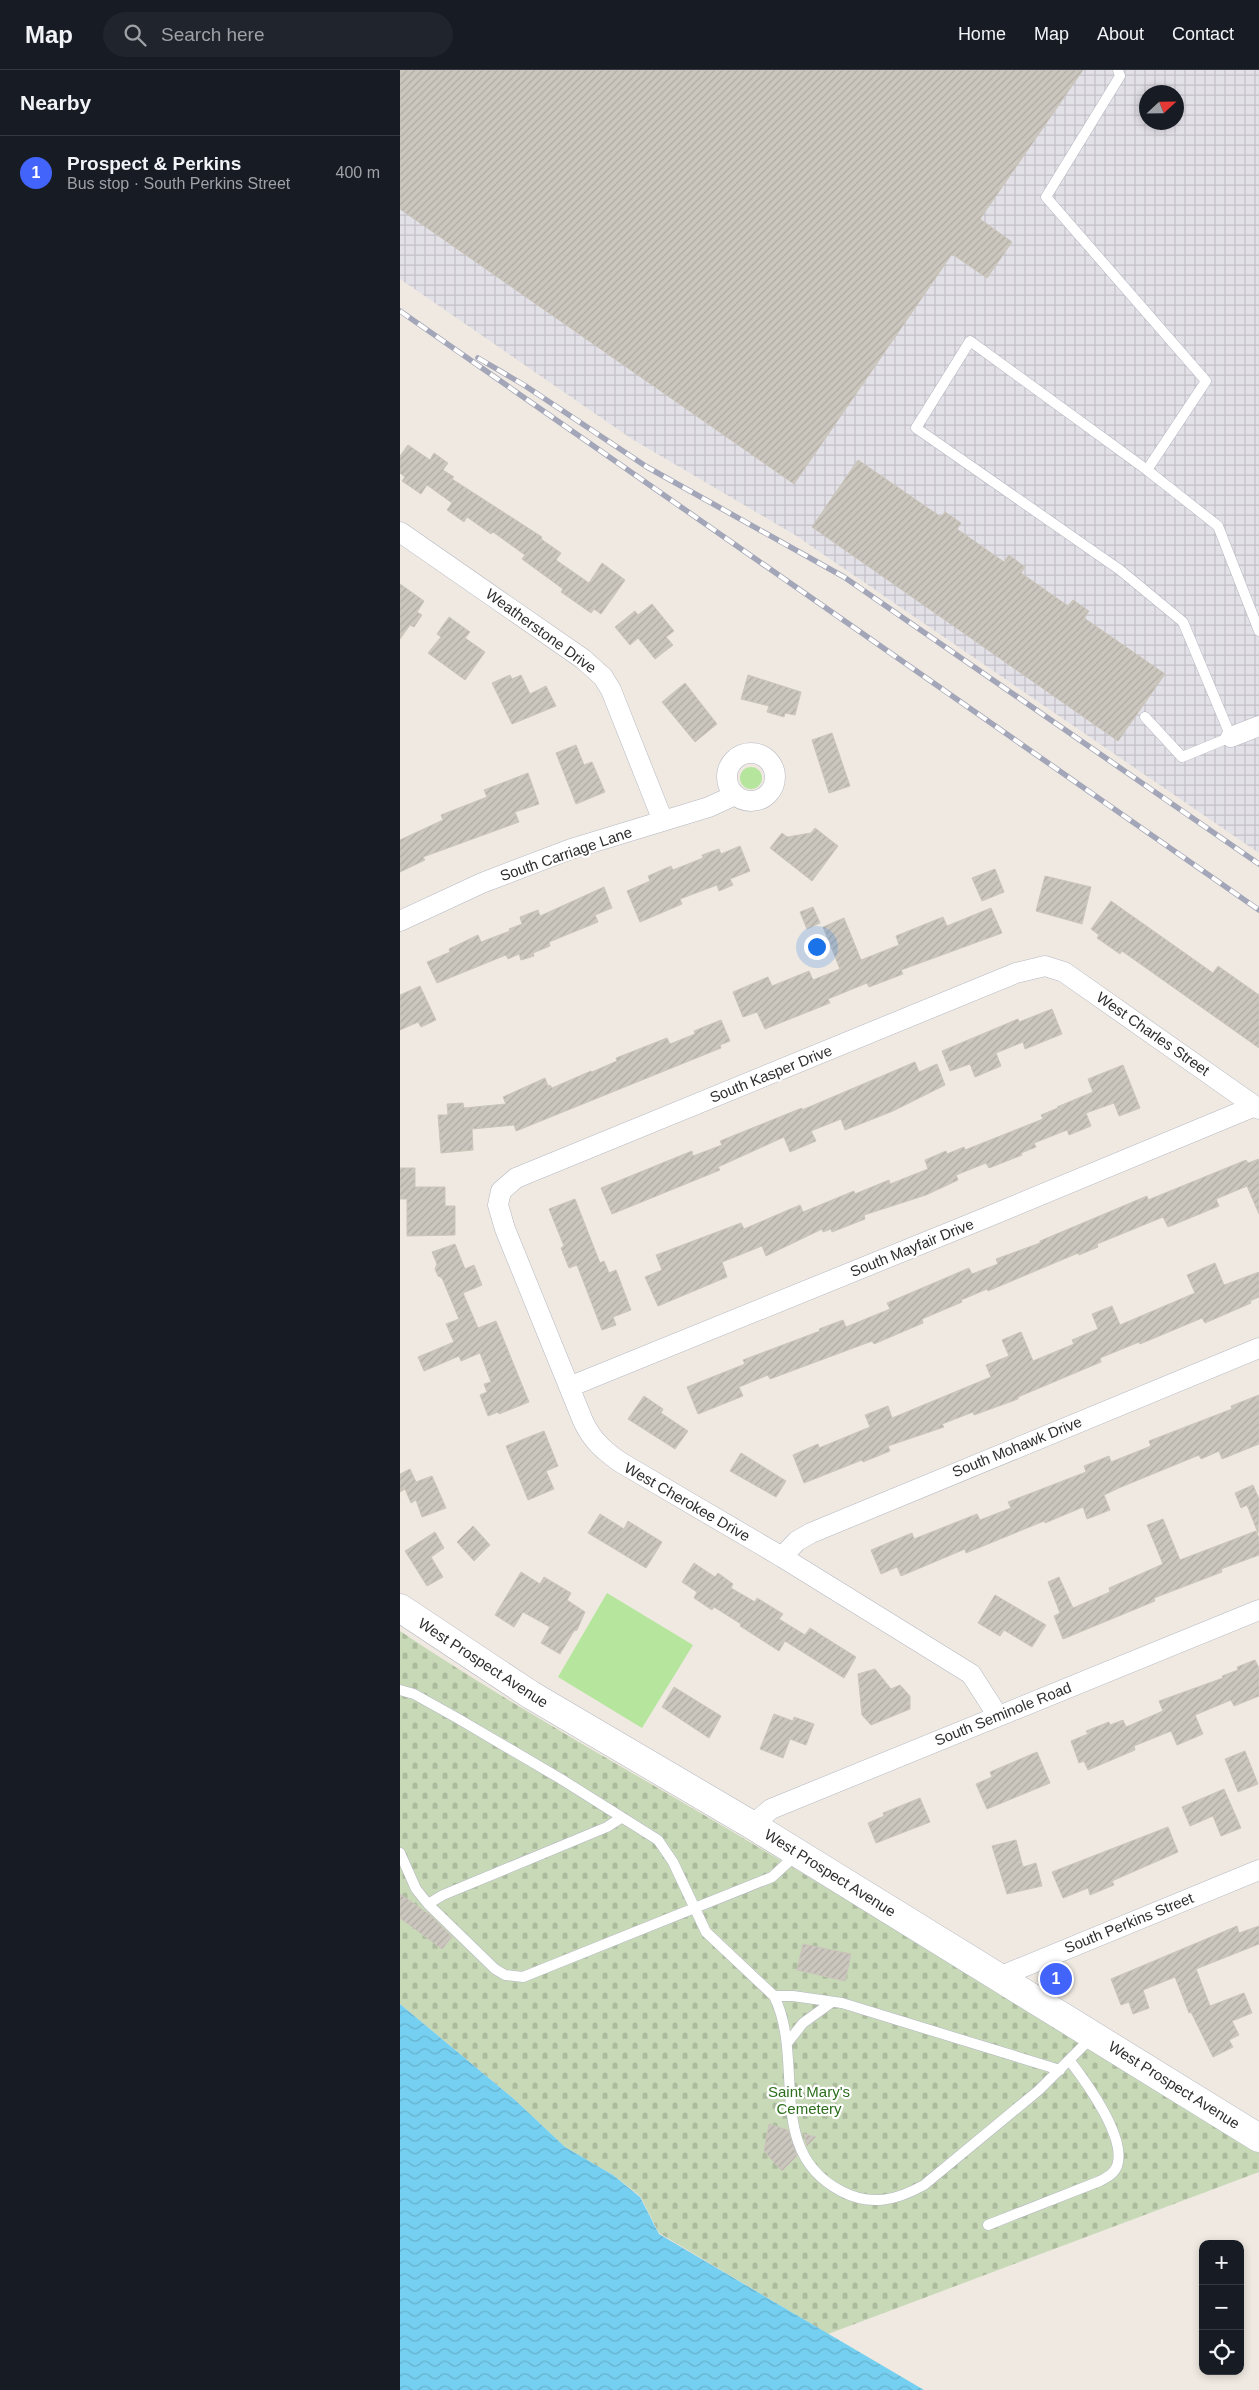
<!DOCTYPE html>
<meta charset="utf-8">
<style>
body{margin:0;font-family:Helvetica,sans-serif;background:#20242c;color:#f1f3f6}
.controls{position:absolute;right:15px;bottom:15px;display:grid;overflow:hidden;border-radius:10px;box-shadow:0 2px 8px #0003}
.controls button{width:45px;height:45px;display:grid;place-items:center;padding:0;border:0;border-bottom:1px solid #363941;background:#171b24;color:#f1f3f6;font:25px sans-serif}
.compass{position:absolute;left:739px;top:15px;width:45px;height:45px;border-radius:50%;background:#171b24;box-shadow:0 2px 8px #0003;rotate:68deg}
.you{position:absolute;left:416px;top:876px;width:18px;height:18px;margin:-12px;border:4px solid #fff;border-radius:50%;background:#1a73e8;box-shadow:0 0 0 8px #1a73e833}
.badge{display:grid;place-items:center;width:32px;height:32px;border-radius:50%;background:#4264fb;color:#fff;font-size:16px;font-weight:700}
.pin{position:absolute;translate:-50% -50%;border:2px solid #fff;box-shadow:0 1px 5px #0006}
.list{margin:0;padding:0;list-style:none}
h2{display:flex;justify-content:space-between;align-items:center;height:65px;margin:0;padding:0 20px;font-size:21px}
h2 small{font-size:16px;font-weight:400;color:#9ea1a6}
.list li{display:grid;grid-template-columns:32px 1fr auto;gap:15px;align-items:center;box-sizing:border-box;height:75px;padding:0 20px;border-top:1px solid #363941}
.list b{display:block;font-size:19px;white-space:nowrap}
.list p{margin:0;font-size:16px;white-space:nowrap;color:#9ea1a6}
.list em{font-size:16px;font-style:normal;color:#9ea1a6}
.icon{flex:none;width:28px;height:28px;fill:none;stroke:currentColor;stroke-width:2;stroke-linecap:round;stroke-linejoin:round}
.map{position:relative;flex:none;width:859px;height:2320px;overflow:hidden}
header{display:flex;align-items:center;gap:30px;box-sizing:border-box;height:70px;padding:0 25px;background:#171b24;border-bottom:1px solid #363941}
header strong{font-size:24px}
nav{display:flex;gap:28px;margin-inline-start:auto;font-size:18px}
.search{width:350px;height:45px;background:#20242c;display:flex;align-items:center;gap:12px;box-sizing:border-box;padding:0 18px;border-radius:28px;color:#9ea1a6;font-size:19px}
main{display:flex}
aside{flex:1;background:#171b24}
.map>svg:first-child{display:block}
.industrial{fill:url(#industrial-grid);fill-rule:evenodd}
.grass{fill:#b6e59e}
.cemetery{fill:url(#cemetery-stones)}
.water{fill:url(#water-waves)}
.building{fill:url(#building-hatch);stroke:#cbc5ba}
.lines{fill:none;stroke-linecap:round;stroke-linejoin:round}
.lane-casing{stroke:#b4b7c1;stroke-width:11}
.street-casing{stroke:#b4b7c1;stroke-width:21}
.secondary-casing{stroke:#b4b7c1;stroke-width:29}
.lane{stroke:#fff;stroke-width:10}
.street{stroke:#fff;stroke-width:20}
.secondary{stroke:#fff;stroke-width:28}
.rail-casing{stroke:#a3a6b8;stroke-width:5.5}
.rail{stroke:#fff;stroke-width:4;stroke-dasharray:11;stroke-linecap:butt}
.labels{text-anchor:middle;stroke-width:4.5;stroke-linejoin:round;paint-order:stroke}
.street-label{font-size:15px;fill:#2e2e2e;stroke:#fff}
.park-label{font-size:15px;fill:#2c6e1b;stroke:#fff}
</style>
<header>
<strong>Map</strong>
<div class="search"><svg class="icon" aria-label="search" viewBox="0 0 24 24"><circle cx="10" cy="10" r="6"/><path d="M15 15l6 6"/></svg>Search here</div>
<nav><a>Home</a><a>Map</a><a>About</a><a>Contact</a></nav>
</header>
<main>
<aside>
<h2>Nearby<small></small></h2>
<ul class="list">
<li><span class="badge">1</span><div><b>Prospect &amp; Perkins</b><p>Bus stop · South Perkins Street</p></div><em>400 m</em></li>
</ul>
</aside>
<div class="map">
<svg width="859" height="2320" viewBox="0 0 859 2320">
<defs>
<pattern id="industrial-grid" width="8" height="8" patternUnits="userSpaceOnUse" patternTransform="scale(1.25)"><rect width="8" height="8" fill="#e3e1e8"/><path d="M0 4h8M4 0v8" fill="none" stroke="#c3c1c7"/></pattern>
<pattern id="cemetery-stones" width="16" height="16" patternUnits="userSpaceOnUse" patternTransform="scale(1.25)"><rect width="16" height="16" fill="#c8d9b8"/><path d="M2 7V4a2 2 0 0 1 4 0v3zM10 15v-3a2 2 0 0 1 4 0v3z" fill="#acbb9e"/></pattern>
<pattern id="water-waves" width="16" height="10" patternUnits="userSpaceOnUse" patternTransform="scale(1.25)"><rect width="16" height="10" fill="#75cff0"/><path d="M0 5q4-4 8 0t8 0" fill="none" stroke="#66b2ce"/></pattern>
<pattern id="building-hatch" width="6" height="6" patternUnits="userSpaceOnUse" patternTransform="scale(1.25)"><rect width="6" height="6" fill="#cbc7bf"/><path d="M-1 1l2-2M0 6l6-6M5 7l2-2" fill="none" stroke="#afaba4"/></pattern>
</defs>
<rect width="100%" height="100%" fill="#efe9e1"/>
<path class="industrial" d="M0 0H859V783L395 465 232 369 0 209ZM746 22H776V52H746Z"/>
<path class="grass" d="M340 708a11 11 0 1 1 22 0a11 11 0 1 1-22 0Z
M207 1523 293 1575 242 1658 158 1607Z"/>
<path class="cemetery" d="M0 1561C107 1633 222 1696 333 1762 510 1867 685 1974 859 2083V2102L428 2264 259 2163 240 2126 213 2105 165 2077 114 2029 0 1934Z"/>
<path class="water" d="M0 1934 114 2029 165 2077 213 2105 240 2127 259 2164 524 2320H0Z"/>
<path class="building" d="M0 0H683L580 149 612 172 587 208 552 184 394 414 0 139Z
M8 375 30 390 34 383 48 393 43 400 54 407 52 409 142 467 141 469 161 483 156 490 189 513 202 493 225 510 201 544 194 539 191 543 161 522 163 519 122 489 125 485 93 462 91 464 67 447 64 452 47 440 52 433 27 415 21 424 2 411 5 407 0 403V386Z
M458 390 541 447 545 442 561 453 557 459 604 492 609 485 625 497 621 503 668 536 673 530 689 541 684 548 765 604 718 671 412 457Z
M0 514 24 531 17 542 22 545 14 557 10 555 0 569Z
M252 534 274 561 266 567 273 575 255 589 238 568 230 575 215 557 235 541 238 545Z
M49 547 70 562 65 568 85 582 65 610 28 583 41 567 37 564Z
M110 605 112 609 121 605 130 624 146 616 156 636 112 654 92 613Z
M348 605 401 622 395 645 385 643 384 647 367 642 369 636 341 629Z
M285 613 317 654 295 672 262 632Z
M432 663 450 716 429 723 412 670Z
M176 675 184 695 192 692 205 722 176 734 156 683Z
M128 703 139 734 115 742 119 752 23 787 25 790 0 802V770L43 750 41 745 87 727 84 720Z
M415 758 438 776 412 811 370 778 382 763 387 767 411 763Z
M340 776 350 801 330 809 333 815 319 821 317 815 280 829 282 834 240 852 227 821 250 811 248 806 271 796 273 800 303 788 302 785 319 779 321 784Z
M595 799 604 822 582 831 572 808Z
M645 806 691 817 682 854 636 841Z
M204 817 212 838 195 845 198 852 149 872 150 876 133 883 134 886 121 890 119 884 108 889 106 885 37 913 27 892 50 882 49 879 78 865 81 872 110 861 109 859 122 854 120 847 138 840 140 846Z
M711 831 813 903 818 896 859 925V978L722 881 720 884 697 868 699 865 691 859Z
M413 837 420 853 407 859 400 842Z
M591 838 602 863 501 900 503 904 469 917 467 913 428 929 430 933 365 959 357 942 343 947 333 922 368 907 372 916 409 901 413 910 440 899 423 857 444 848 461 890 499 875 496 866 543 847 547 856Z
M20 916 36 950 21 957 18 952 0 960V925Z
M652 939 662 964 625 979 623 972 596 983 601 996 575 1007 570 994 550 1001 542 981 618 949 619 952Z
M321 950 330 971 320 975 321 978 116 1061 114 1055 72 1059 73 1080 41 1083 38 1045H48L47 1034 63 1033 64 1038 106 1034 103 1027 145 1008 148 1016 150 1015 152 1018 191 1001 192 1002 217 991 216 988 267 968 270 974 295 964 294 961Z
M515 992 519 1002 537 994 545 1015 493 1041 445 1060 441 1049 411 1061 416 1071 390 1082 384 1067 318 1097 320 1100 212 1144 201 1118 292 1081 293 1086 322 1075 320 1071 402 1038V1040Z
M723 995 740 1038 719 1046 714 1033 686 1043 691 1056 669 1065 667 1060 634 1073 636 1077 621 1083 622 1085 589 1098 586 1093 556 1105 558 1110 526 1125 464 1145 465 1149 432 1162 431 1159 423 1162 422 1159 366 1186 362 1176 322 1192 327 1207 258 1236 245 1207 262 1200 256 1185 341 1153 344 1159 400 1135 403 1142 454 1121 455 1124 489 1110 490 1114 528 1099 525 1090 546 1081 547 1084 564 1077 565 1080 643 1049 641 1045 658 1038 657 1037 693 1022 688 1009Z
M859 1089V1144L847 1116 816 1129 819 1136 768 1157 763 1147 697 1174 698 1177 679 1185 678 1183 588 1221 587 1219 561 1230 562 1232 522 1249 523 1253 474 1274 472 1271 370 1309 368 1305 339 1317 343 1326 298 1344 287 1317 345 1294 343 1290 420 1261 419 1259 443 1250 446 1257 490 1239 487 1233 569 1198 572 1204 598 1194 596 1189 640 1173V1171L747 1126 748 1130 846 1090 848 1093Z
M0 1098H15V1117H45V1136H55V1165L7 1166V1129H0Z
M175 1129 200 1193 204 1191 209 1203 216 1200 231 1240 213 1247 216 1255 202 1260 177 1195 169 1198 161 1178 164 1176 149 1139Z
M55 1174 65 1199 74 1195 82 1215 63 1223 78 1258 96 1251 129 1332 99 1344 98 1342 88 1346 80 1325 87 1322 84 1314 91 1312 80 1283 61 1291 59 1286 24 1301 18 1287 54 1272 46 1254 59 1249 42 1208 38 1206 35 1199 37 1194 32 1182Z
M815 1193 824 1215 859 1202V1227L850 1231 851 1233 805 1253 802 1248 740 1274 739 1272 700 1288 701 1292 618 1327V1329L574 1345 573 1342 542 1354 544 1357 488 1376 490 1381 463 1392 462 1390 404 1413 393 1385 418 1374 419 1378 470 1357 465 1345 488 1336 492 1348 591 1307 586 1295 609 1286 602 1270 621 1262 633 1291 674 1274 672 1270 698 1259 692 1244 712 1236 720 1255 795 1223 787 1205Z
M859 1325V1374L822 1389 819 1381 801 1389 799 1385 721 1417 704 1425 710 1440 687 1449 683 1437 645 1453 644 1451 566 1483 565 1479 501 1506 497 1497 481 1504 471 1480 512 1463 514 1469 577 1444 580 1450 611 1438 608 1432 686 1402 684 1396 709 1386 711 1392 751 1376 749 1371 832 1339 831 1336Z
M244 1326 263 1339 261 1343 288 1361 275 1379 228 1349Z
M144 1361 158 1396 146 1401 154 1419 128 1430 106 1376Z
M341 1383 386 1411 376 1427 330 1401Z
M10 1399 16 1412 32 1406 46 1438 22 1447 16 1430 11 1433 5 1419 0 1422V1404Z
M853 1415 859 1429 858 1463 847 1435 841 1438 835 1423Z
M200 1444 224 1459 228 1451 262 1472 246 1498 188 1463Z
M763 1449 780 1490 856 1461 859 1468V1485L821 1499 822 1502 754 1528 755 1531 663 1569 654 1546 660 1543 648 1512 659 1507 673 1538 710 1522 709 1518 763 1494 747 1455Z
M73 1456 90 1475 74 1491 57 1472Z
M35 1462 44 1478 31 1487 43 1507 27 1516 5 1481Z
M294 1493 315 1507 318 1503 333 1514 331 1518 355 1532 357 1528 383 1544 379 1549 405 1565 410 1558 456 1587 444 1608 385 1571 379 1581 340 1556 341 1554 314 1537 312 1540 294 1528 297 1522 282 1512Z
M121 1502 140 1514 144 1507 171 1523 167 1530 185 1542 177 1560 174 1561 160 1584 141 1573 150 1557 123 1542 114 1557 95 1545Z
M595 1525 646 1555 632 1577 604 1560 600 1566 578 1553Z
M855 1590 859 1598V1626L834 1636 831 1630 795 1645 803 1664 777 1675 771 1661 734 1676 735 1680 688 1700 684 1691 679 1693 671 1671 688 1664 686 1661 709 1652 710 1655 723 1650 726 1657 763 1641 759 1631 823 1608 822 1606 838 1600 837 1597Z
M475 1599 491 1619 500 1615 510 1626V1639L471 1655 462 1645 458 1604Z
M274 1617 321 1646 309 1668 262 1637Z
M374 1644 393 1651 394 1647 414 1654 406 1675 390 1669 383 1688 360 1679Z
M845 1681 858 1714 838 1722 825 1689Z
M637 1682 650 1713 587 1739 576 1714 592 1707 590 1702Z
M824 1719 841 1758 821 1766 813 1746 790 1756 782 1737Z
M520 1728 530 1752 476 1773 468 1753 484 1746 483 1743Z
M768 1757 778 1782 712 1811 714 1815 690 1825 688 1818 663 1828 652 1802Z
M616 1770 623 1797 636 1793 642 1816 607 1824 592 1776Z
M0 1824 30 1845 52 1867 42 1879 0 1848Z
M837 1856 839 1863 859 1856V1874L796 1899 810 1936 844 1923 852 1943 832 1951 839 1965 829 1970 833 1977 813 1987 791 1942 789 1943 775 1907 743 1920 749 1938 733 1944 729 1932 721 1935 711 1909Z
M403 1874 451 1884 445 1911 397 1900Z
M369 2054 388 2060 397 2086 382 2101 364 2081Z
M404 2064 416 2067 407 2076Z"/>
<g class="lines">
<defs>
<path id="lane" d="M718 0 720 6 646 127 806 311 747 400
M745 647 782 687 831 667 783 552 720 500 516 358 570 271 747 400 818 456 859 561
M0 1620 14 1624 57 1648 161 1709 258 1770 273 1792 306 1862 374 1926C406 1990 364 2081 441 2121 471 2137 497 2130 524 2115L639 2020 693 1966
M0 1783 16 1819 28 1834 95 1899 105 1905 123 1907 372 1807 397 1784
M28 1834 43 1825 207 1757 221 1748
M374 1926H393L442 1933 660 2000
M388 1972 403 1953 432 1932
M588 2155 700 2111C707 2107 714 2104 717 2096 727 2068 686 2012 670 1991"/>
<path id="street" d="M0 462 183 589 203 607 211 620 263 751
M831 667 859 656
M327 707a24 24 0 1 1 48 0a24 24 0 1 1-48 0Z
M0 851 82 813 171 779 309 737 335 725
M169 1317 585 1148 855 1036
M382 1487 397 1471 411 1463 859 1278
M598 1646 571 1604 382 1487 220 1392C203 1380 192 1370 183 1351L105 1159 98 1135 101 1121 116 1108 616 903 645 896 664 902 859 1039
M352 1755 371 1739 859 1540
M599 1907 859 1800"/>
<path id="secondary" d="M0 1538 131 1625 352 1755 859 2068"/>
</defs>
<use href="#lane" class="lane-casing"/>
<use href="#street" class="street-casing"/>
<use href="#secondary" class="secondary-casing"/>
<use href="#lane" class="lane"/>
<use href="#street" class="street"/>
<use href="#secondary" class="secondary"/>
<defs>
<path id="rail" d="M0 241 859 840
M78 288 124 315 247 397 444 507 859 794"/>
</defs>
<use href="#rail" class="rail-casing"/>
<use href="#rail" class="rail"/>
</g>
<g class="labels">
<g class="street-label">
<text transform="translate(141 561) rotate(36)" y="5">Weatherstone Drive</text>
<text transform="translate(166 784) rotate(-19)" y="5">South Carriage Lane</text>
<text transform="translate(753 964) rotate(35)" y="5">West Charles Street</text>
<text transform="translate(371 1004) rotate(-22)" y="5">South Kasper Drive</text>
<text transform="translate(512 1178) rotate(-22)" y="5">South Mayfair Drive</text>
<text transform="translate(617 1377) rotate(-22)" y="5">South Mohawk Drive</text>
<text transform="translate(287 1432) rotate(30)" y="5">West Cherokee Drive</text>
<text transform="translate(83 1593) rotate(33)" y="5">West Prospect Avenue</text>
<text transform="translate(603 1644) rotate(-22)" y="5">South Seminole Road</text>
<text transform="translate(430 1803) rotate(32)" y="5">West Prospect Avenue</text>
<text transform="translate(729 1853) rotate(-22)" y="5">South Perkins Street</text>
<text transform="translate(774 2015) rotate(32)" y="5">West Prospect Avenue</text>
</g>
<g class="park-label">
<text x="409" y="2027">Saint Mary's<tspan x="409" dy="17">Cemetery</tspan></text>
</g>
</g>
</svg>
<div class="controls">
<button>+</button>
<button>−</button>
<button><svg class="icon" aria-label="locate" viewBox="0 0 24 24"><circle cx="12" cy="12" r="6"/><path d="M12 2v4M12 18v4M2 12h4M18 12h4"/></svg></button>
</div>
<svg class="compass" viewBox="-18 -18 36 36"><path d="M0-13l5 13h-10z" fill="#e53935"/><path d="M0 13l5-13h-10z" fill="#9ea1a6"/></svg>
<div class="you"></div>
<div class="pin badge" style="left:656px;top:1909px">1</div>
</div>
</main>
